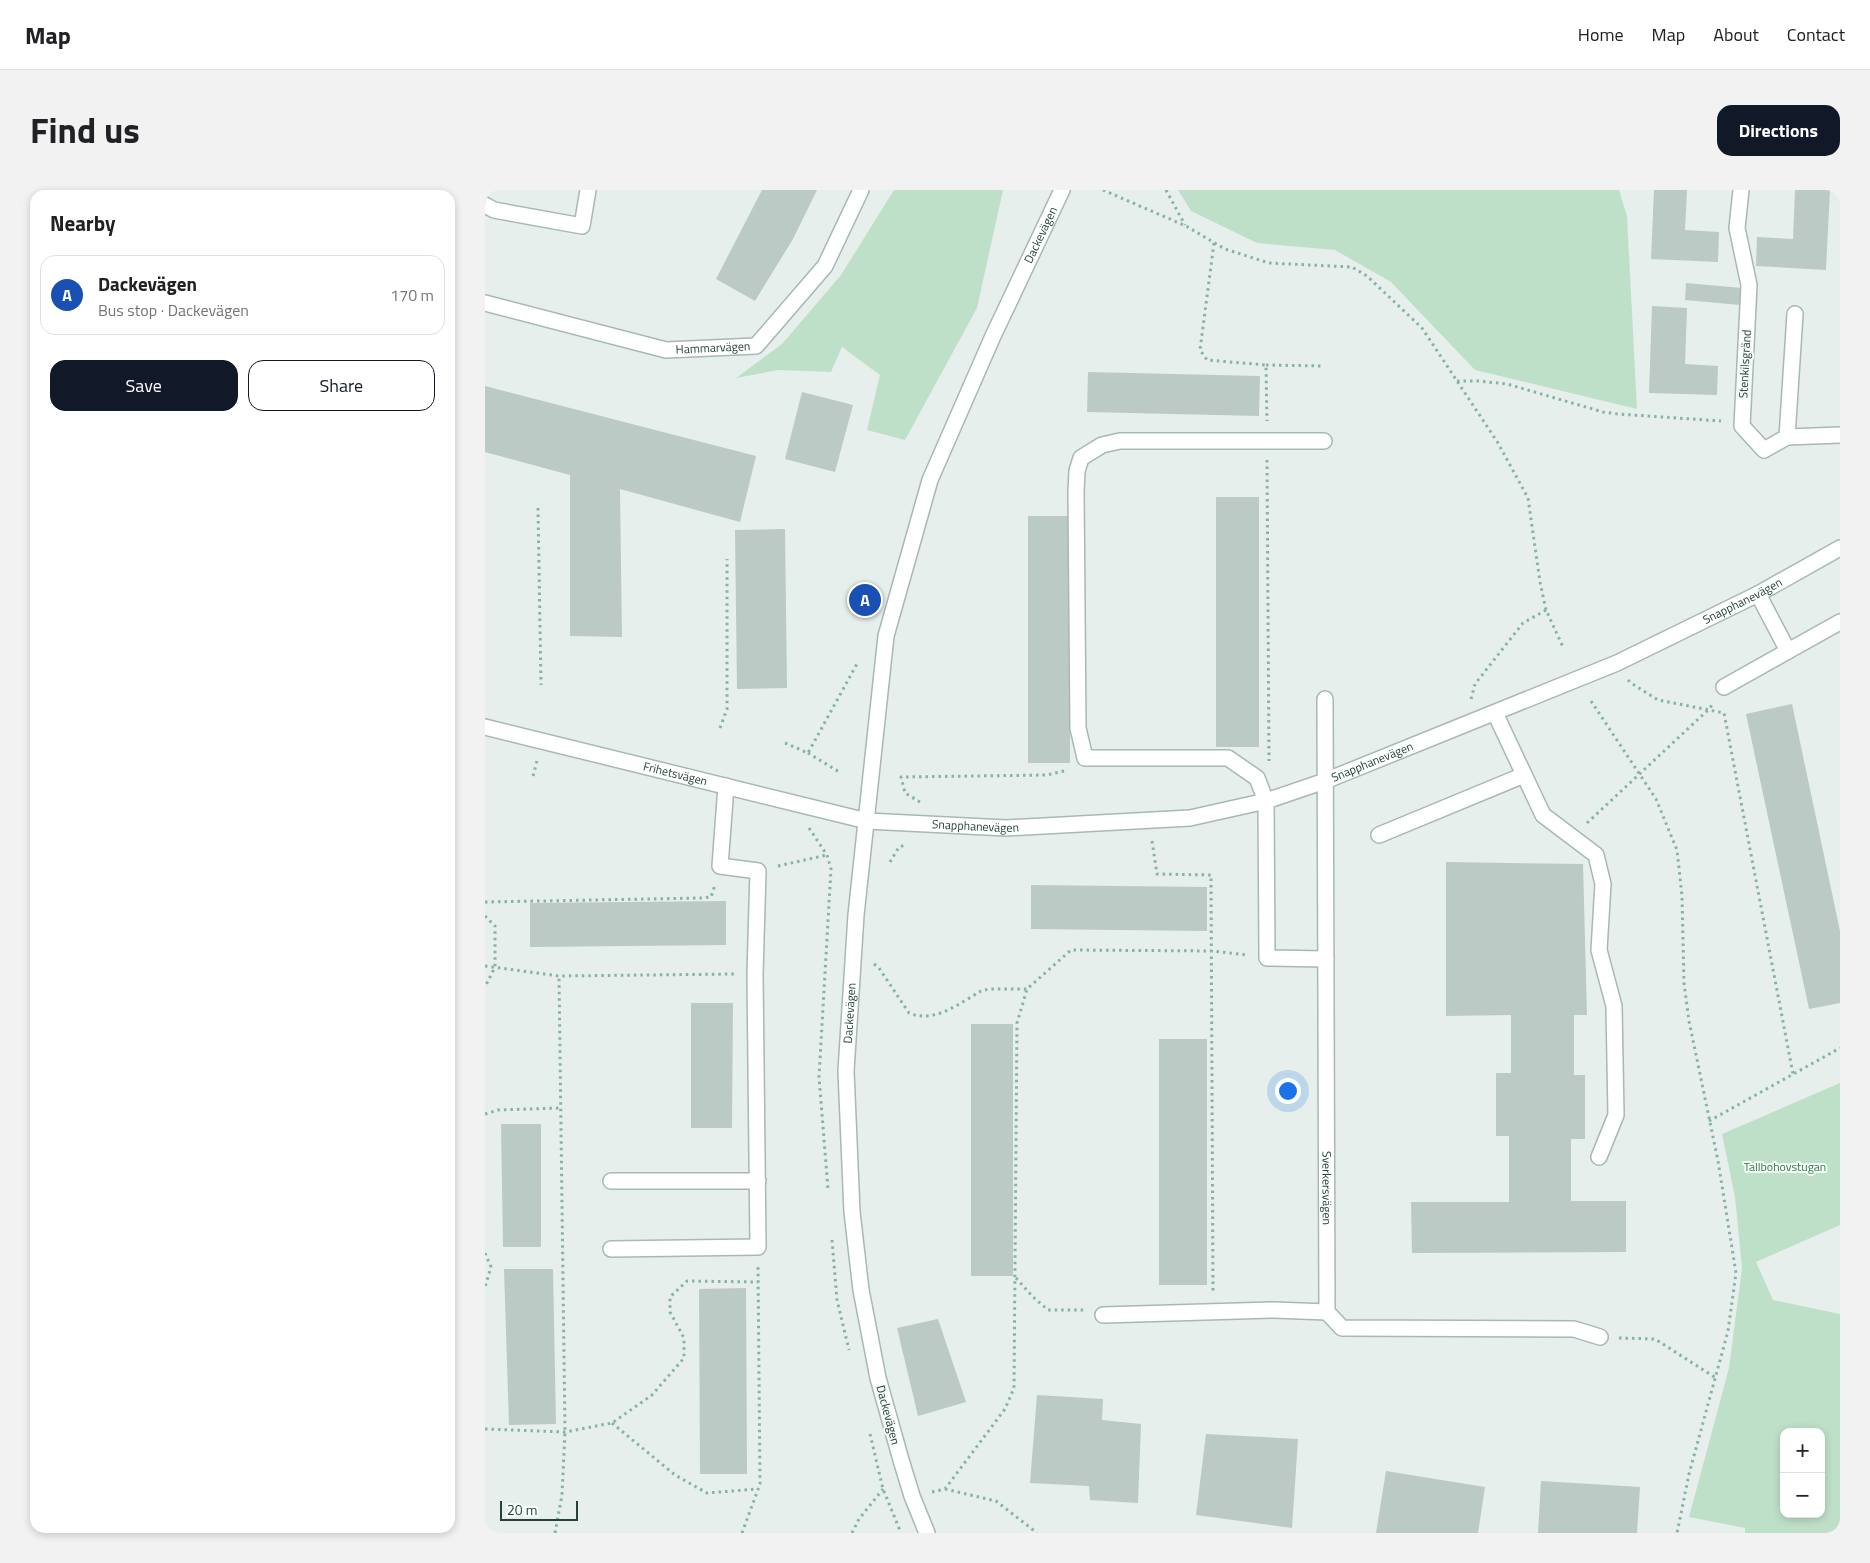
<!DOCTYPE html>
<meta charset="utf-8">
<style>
body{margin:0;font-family:"Titillium Web",sans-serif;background:#f2f2f2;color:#202124}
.controls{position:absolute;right:15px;bottom:15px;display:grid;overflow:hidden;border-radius:10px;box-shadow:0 2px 8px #0003}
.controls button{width:45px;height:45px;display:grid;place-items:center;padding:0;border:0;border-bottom:1px solid #e0e0e0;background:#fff;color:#202124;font:25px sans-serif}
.scale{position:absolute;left:15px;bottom:12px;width:78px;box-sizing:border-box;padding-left:5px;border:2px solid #24423a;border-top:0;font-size:14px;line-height:18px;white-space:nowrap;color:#24423a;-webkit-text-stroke:4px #f7fbf9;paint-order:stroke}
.you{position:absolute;left:802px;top:900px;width:18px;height:18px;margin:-12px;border:4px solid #fff;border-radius:50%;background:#1a73e8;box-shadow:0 0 0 8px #1a73e833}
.badge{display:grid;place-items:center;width:32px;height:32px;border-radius:50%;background:#111827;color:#fff;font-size:16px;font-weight:700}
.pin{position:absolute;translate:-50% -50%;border:2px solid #fff;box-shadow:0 1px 5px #0006}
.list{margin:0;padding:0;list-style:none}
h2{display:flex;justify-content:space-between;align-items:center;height:65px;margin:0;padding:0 20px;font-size:21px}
h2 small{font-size:16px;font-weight:400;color:#757577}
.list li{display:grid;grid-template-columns:32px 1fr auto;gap:15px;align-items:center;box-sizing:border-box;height:80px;margin:0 10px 10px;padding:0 10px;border:1px solid #e0e0e0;border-radius:15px}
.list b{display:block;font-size:19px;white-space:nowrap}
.list p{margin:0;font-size:16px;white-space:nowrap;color:#757577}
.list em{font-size:16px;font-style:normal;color:#757577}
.actions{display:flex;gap:10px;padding:15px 20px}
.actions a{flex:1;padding:11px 0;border:1px solid #111827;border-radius:15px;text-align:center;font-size:18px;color:#111827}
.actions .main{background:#111827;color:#fff}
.map{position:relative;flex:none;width:1355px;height:1343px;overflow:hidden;border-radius:15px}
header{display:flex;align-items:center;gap:30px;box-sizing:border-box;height:70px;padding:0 25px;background:#fff;border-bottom:1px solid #e0e0e0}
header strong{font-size:24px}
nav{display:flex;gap:28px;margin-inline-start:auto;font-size:18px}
.intro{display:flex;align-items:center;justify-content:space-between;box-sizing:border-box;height:120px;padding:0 30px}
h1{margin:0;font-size:35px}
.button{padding:12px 22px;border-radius:15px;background:#111827;color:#fff;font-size:18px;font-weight:700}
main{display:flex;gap:30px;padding:0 30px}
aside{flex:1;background:#fff;border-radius:15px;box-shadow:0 2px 8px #0003}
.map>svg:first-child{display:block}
.green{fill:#bfe0c8;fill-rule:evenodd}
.building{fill:#bbcac4}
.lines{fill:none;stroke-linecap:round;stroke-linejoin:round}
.minor-casing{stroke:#a8b8b2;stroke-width:18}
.path{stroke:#86b3a5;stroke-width:3;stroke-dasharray:2.5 4;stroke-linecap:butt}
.minor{stroke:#fff;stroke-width:15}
.labels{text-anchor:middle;stroke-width:4;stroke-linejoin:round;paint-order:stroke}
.street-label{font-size:12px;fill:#24423a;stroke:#f7fbf9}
.park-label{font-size:12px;fill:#2d7a4b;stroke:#f7fbf9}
</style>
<header>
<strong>Map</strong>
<nav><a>Home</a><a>Map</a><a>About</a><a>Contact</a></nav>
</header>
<div class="intro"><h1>Find us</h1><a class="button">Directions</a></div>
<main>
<aside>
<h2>Nearby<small></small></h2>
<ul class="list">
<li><span class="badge" style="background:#1a4fb4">A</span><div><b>Dackevägen</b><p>Bus stop · Dackevägen</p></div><em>170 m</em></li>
</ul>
<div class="actions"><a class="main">Save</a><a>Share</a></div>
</aside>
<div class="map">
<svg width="1355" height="1343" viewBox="0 0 1355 1343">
<rect width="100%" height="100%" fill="#e6efeb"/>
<path class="green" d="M409 0H518L492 118 420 250 382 240 395 185 357 157 346 182 293 180 251 188 297 154 356 85Z
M693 0H1134L1142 26 1152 219 990 180 906 92 850 60 772 53 706 21Z
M1355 893V1035L1271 1072 1288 1110 1355 1124V1343H1260V1338L1204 1327 1244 1178 1257 1078 1250 1007 1237 944ZM1299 1242H1336V1324H1299Z"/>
<path class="building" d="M277 0H332L308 49 270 111 231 89Z
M1169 0H1202L1200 40 1234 42 1233 72 1166 69Z
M1310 0H1345L1341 80 1271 76 1272 47 1308 49Z
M1201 93 1257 98 1255 115 1200 110Z
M1167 116 1202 118 1200 174 1233 176 1232 205 1164 203Z
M603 182 775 186 774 226 602 222Z
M0 196 271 266 255 332 135 299 137 447 85 446V285L0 262Z
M317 202 368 215 350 282 300 269Z
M731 307H774V557H731Z
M543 326H585V573H543Z
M300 339 302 498 252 499 250 340Z
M1307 514 1355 741V813L1324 819 1261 524Z
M961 672 1098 674 1102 825H1089V885H1100V949H1086V1011H1141V1062L927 1063 926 1012H1024V946H1011V883H1026V825L961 826Z
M546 695 722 697V741L546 739Z
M241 711V755L45 757V713Z
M206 813H248L247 938H206Z
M486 834H528V1086H486Z
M674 849H722V1095H674Z
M16 934H56V1057H18Z
M19 1079H68L71 1234 24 1235Z
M261 1098 262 1284H215L214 1099Z
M453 1129 481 1212 433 1226 412 1138Z
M552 1205 618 1209 617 1230 656 1234 653 1313 605 1310 604 1296 545 1293Z
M721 1244 813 1249 807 1338 711 1325Z
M901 1281 1000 1297 993 1343H891Z
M1056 1291 1155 1297 1152 1343H1053Z"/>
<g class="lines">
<defs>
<g id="minor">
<path d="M1256 0 1252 38 1264 95 1257 236 1279 260 1302 247 1355 245"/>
<path d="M0 15 9 20 97 36 103 0"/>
<path id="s1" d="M0 113 181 160 271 156 340 76 376 0"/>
<path d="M1302 247 1310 124"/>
<path d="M839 251H635L617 255 596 268 592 281 591 301 593 538 600 568H743L772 588 781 611 782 768 841 769"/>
<path d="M1303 461 1355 432"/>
<path d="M1239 497 1303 461 1273 404"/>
<path id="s2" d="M840 509 842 1122 857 1138 1089 1139 1115 1147"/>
<path d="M1010 523 1058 625 1111 665 1118 694 1114 760 1129 816 1131 925 1114 967"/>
<path id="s3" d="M0 537 382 631 521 638 705 628 781 611 840 591 1132 473 1273 404 1355 358"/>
<path d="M894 645 1039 585"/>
<path d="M126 991H273"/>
<path d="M126 1059 273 1057 270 784 273 681 235 676 241 596"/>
<path d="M618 1125 789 1120 842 1122"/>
<path id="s4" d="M442 1343 427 1306 416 1270 393 1188 376 1100 367 1022 361 881 371 725 401 446 445 290 508 146 577 0"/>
</g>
</defs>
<use href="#minor" class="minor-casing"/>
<path class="path" d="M618 0 701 36 740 59 784 73 867 77 882 86 937 138 1013 253 1043 308 1055 392 1061 420 1078 457
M681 0 700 35
M729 53 715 160 722 170 781 175 782 231
M781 175 839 176
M972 191H993L1022 194 1118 222 1133 224 1236 231
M782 270 784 571
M53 318 56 495
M1143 490 1146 493 1173 510 1239 523 1308 884
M986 509 990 494 1038 433 1061 420
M1106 511 1171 609 1192 660 1197 706 1199 793 1204 831 1233 971 1251 1083 1243 1141 1204 1284 1192 1343
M235 538 242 519V369
M300 553 323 563 373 472
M323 563 356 583
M48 586 52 571
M435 612 420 603 416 587 562 585 583 580
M1102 633 1223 520 1228 514
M324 638 342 665 346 679 334 887 343 999
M667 651 672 684 726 685 728 1102
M405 672 414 657 420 655
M293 676 342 665
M0 712 217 708 226 707 230 695
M0 726 10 736V777L0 797
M389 774 394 778 424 823C449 834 475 813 496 801L504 799H542
M0 776 74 786 250 784
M0 924 13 920 76 918
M1224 931 1355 858
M347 1050 352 1110 364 1160
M0 1063 6 1077 0 1097
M531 1088 548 1107 563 1120H599
M1134 1148 1170 1149 1231 1188
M127 1233 190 1285 222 1303 273 1299
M0 1239 80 1242 127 1233 167 1205 199 1168V1148L185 1122V1107L202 1091 273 1092
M385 1244 398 1299 416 1343
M460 1299 511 1311 552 1343
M447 1302 460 1299 520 1219 529 1198 532 833 542 799 586 760 727 761 762 765
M70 1343 77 1305 80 1242 74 786
M257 1343 275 1294 273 1077
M367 1343 374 1329 398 1299"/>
<use href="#minor" class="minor"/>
</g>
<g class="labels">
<g class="street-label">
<text dy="4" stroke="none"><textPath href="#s4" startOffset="1340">Dackevägen</textPath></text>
<text dy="4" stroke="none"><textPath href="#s1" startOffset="234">Hammarvägen</textPath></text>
<text transform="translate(1260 174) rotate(-87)" y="4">Stenkilsgränd</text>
<text dy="4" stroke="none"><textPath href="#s3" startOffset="1312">Snapphanevägen</textPath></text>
<text dy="4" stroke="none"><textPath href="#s3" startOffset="908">Snapphanevägen</textPath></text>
<text dy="4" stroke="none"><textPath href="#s3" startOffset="196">Frihetsvägen</textPath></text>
<text dy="4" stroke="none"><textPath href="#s3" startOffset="502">Snapphanevägen</textPath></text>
<text dy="4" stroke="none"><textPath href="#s4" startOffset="530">Dackevägen</textPath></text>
<text dy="4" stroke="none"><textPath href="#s2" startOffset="489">Sverkersvägen</textPath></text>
<text transform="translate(403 1225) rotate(75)" y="4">Dackevägen</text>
</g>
<g class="park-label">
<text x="1300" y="981">Tallbohovstugan</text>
</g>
</g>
</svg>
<div class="controls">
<button>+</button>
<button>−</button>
</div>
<div class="scale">20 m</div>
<div class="you"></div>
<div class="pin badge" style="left:380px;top:410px;background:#1a4fb4">A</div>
</div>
</main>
